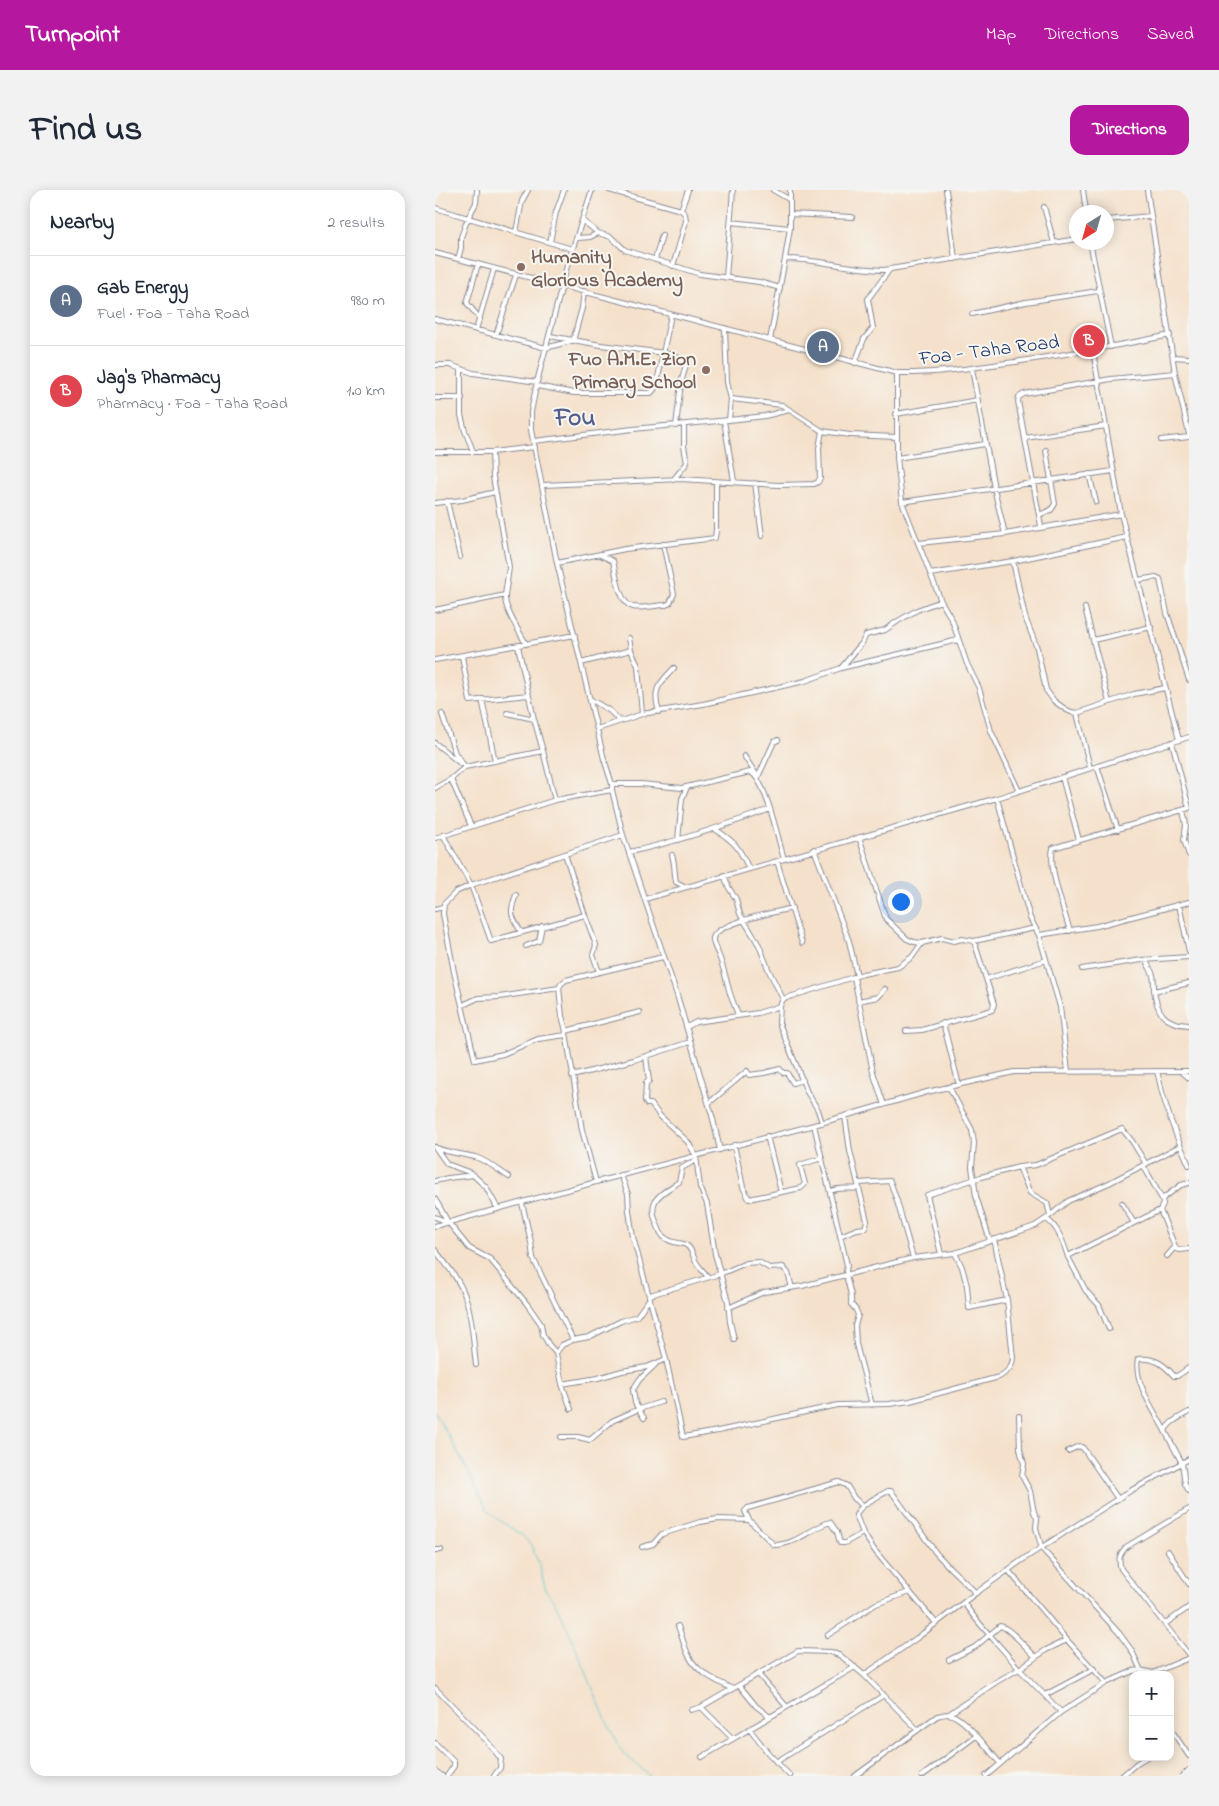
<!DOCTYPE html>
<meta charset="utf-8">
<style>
body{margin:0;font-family:"Indie Flower",sans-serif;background:#f2f2f3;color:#1f2937}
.controls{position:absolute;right:15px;bottom:15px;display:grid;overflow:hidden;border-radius:10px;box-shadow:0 2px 12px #0003}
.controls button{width:45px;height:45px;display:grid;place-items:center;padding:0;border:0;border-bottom:1px solid #e0e1e3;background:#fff;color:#1f2937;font:25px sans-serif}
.compass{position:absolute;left:634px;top:15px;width:45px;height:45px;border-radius:50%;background:#fff;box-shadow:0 2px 12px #0003;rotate:217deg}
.you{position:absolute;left:465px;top:711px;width:18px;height:18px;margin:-12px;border:4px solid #fff;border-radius:50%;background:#1a73e8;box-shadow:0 0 0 8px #1a73e833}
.badge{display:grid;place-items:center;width:32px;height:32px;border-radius:50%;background:#b5179e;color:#fff;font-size:16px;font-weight:700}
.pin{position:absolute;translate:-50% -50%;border:2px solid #fff;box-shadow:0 1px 5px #0006}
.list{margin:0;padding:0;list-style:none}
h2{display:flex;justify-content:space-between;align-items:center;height:65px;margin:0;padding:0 20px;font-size:21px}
h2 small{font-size:16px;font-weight:400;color:#747a83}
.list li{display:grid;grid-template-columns:32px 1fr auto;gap:15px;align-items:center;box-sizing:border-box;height:90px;padding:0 20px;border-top:1px solid #e0e1e3}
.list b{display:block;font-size:19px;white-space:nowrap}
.list p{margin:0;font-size:16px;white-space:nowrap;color:#747a83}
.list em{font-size:16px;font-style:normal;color:#747a83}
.map{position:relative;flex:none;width:754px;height:1586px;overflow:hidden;border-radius:15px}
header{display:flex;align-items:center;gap:30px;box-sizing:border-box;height:70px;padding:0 25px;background:#b5179e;color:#fff}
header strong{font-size:24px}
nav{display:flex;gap:28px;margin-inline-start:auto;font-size:18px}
.intro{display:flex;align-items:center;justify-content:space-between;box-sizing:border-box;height:120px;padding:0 30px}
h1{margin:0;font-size:35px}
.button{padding:12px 22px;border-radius:15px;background:#b5179e;color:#fff;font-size:18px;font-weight:700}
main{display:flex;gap:30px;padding:0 30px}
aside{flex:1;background:#fff;border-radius:15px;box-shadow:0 2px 12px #0003}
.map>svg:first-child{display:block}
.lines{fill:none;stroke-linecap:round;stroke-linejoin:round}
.stream{stroke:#56c3ce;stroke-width:1}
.minor-casing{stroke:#888894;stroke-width:6}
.minor{stroke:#fff;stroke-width:4}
.education-dot{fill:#8d6e63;stroke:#f6f6f2;stroke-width:2}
.labels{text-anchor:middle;stroke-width:4;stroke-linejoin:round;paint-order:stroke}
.education-label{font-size:20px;font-weight:bold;fill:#785e54;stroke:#f6f6f2;text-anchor:start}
.street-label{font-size:20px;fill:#1b2f5e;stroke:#f6f6f2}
.district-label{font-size:25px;font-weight:bold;fill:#565f8c;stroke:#f6f6f2}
</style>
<header>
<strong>Turnpoint</strong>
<nav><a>Map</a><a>Directions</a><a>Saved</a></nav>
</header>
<div class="intro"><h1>Find us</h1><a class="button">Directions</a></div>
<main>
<aside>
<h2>Nearby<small>2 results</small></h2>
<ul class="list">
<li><span class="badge" style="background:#5c6f8a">A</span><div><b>Gab Energy</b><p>Fuel · Foa - Taha Road</p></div><em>980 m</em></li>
<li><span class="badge" style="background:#e0444e">B</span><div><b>Jag's Pharmacy</b><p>Pharmacy · Foa - Taha Road</p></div><em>1.0 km</em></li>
</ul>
</aside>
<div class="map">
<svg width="754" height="1586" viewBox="0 0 754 1586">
<rect width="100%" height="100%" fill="#f6f6f2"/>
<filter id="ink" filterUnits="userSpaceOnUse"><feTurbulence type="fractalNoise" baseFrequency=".02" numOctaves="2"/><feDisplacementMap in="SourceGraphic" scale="10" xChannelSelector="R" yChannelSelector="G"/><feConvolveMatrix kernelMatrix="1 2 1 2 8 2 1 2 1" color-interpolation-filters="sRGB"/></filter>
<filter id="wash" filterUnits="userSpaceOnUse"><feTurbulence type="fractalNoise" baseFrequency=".0096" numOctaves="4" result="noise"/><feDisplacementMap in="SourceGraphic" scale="20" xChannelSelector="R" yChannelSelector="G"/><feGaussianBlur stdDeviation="1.12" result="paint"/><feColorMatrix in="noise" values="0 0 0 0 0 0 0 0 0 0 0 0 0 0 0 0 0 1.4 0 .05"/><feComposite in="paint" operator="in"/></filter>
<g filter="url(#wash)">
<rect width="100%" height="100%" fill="#f5e1cb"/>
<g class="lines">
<path class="stream" d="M0 1222 26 1268 52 1319 61 1328 88 1346 96 1355 105 1377 111 1401 119 1411 133 1439 174 1537 188 1563 215 1586"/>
</g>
</g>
<g filter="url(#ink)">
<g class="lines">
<defs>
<path id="minor" d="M157 0 132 76 102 192 96 222V240L122 373 169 569 177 594V600L188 645 242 805 278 929 285 960
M174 0 246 20 250 24 251 31 238 76
M338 0 355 10
M511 0 520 69
M648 0 651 22
M712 0 740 183 754 244
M609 17 619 53
M0 18 137 59
M246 20 253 0
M355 24 417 27
M672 30 716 26
M148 31 163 43 176 47 190 60 196 62 265 84 324 92 345 98
M296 32 355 38
M81 42 87 11 93 0
M143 48 155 47 163 43
M115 52 121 22 129 0
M655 52 676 157
M0 63 462 183C502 184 541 177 580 172 632 164 684 156 735 145
M23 69 26 58V47L33 28 41 13 42 0
M350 69 355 38V0
M220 70 227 45
M43 74 32 113 45 129
M291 87 298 0
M537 124 591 112 663 101
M0 129 111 158 136 151
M41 140 59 79
M61 145 81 85
M115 146 166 155 237 164 247 170 251 175 246 193 241 236
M335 150 350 69C383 69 415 79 449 80L642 49
M138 151 147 118 149 101
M658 161 686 324 744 550
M738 167 754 168
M420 173 429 149 438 138 433 109 455 79
M0 175H15L38 183 102 192
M537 179 559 298 570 344
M26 180V225L30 241 38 261
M462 183V268L467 312 506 411 517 430 532 474 544 498 556 541 584 601
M102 196 139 203H216L221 197 236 125
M0 208H27
M296 209 347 215 387 241 415 245 461 247
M461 224 543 210
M294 230 330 226 354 220
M289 231 299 291
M590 248 671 236
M726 250 754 247
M99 251 198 239 294 230 296 209 292 192 290 138
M0 262H57L100 257
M57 262 58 287 74 377C73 387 71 396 70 406 69 419 85 442 91 454
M462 268 550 254
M654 284 661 312
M238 290 252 273 249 256V235
M320 293 327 346
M108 295 246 289 343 295 379 294 383 292 385 288 384 258 387 241
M12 311 25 367
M467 312 678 281
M0 313 27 310 60 302
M604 325 616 320 620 314 611 260
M606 336 583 211 584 207 589 204 676 189 740 183
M484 353 570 344 686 324
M165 365 178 371C181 383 184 414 198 417 208 419 221 415 231 415L235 413 239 404 228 354
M578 371 590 427 602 458 611 500 619 511 630 519 636 522 642 523 699 504 730 498
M122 373 190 359 280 348 281 340V292
M495 384 578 371 692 347
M703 390 721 387 725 389 732 423 754 490
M650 418 658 450
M0 420 70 405
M83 456 99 529 108 561
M196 460 203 476 207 524
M27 466 35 511 93 505
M0 470 140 445
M146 473 196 460 194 448
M406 478 427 453 431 445 450 440 463 431 482 420 506 411
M47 509 60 571
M155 509 175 521 185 531
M674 512 658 450 716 437
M224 522C217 499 224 494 239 478
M72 523 99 529
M642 523 655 578
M7 524 20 563 30 577
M162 539 207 524 268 514 370 491 406 478 523 450
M737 552 754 618
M0 553 26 574
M309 566 323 587 339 552 343 550
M662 576 683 640
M627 587 644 650
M16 589 36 636
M177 594H206L247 598 315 582C331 589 343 650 349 669
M0 598 16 589 30 577 108 561 120 610
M562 608 595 728 604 745
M748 620 751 635 749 650 754 665
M280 639C300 652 304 657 314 679
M8 645 36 695 56 751 150 725 130 664 188 645
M424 647 451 729 472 749 479 752 487 753 507 748 519 751 527 749 539 751 600 738
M0 648 120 610 177 600
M243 650 247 609 252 597
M379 659 414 751 422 786
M194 662C242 652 289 636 335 619
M130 664 36 695 21 702 9 714 8 724 19 782 40 870 68 864 103 849 131 845
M237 665C240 674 239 682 241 692L251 697
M342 671 367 753
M289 685 294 698 301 709 305 724 324 755 334 781 348 809
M81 705C74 723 76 725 86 742
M210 709 562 608 754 547
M744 715 754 761
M0 719 8 717
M150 725 161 755 158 765 164 782
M635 741C629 720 613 678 618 658L754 618
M91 756 104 751 107 736
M228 767 131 790 126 794 124 798 127 826 130 837 147 940 161 992 379 935 492 902 579 882 754 881
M711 770C713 775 716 780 718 785 719 789 719 795 719 800 722 824 730 834 754 835
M647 779 707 770 754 767
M419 787 438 882 449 915
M551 789 611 770
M719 801 754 793
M423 811 443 807 450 799
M28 815 43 808 64 807 124 798
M303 825C300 816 295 806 293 796 290 785 288 776 284 766 282 761 277 753 278 748 281 733 342 722 357 718
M508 833 524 895
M252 837 261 832 323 823 345 816
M131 841 205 822
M471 841 487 840 557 820 559 814 539 751
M211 866 214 891 211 893 210 911 212 914H216L225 926 253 952 261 966 265 997 272 1014 280 1064 293 1112 295 1132 299 1149
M633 881 625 817 604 745 662 736 754 712
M722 881C729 915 740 945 754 975
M747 882 754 888
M137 886 199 870 255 852
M514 897 537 940 539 953 537 977 541 1006 555 1051
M274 913 312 881 314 885 329 883 345 879 348 883H352L358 893 368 890
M387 933 383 920 372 902 344 833 345 816 348 809 428 784 463 777 477 767 487 753
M379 935 412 1075C408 1091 418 1097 416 1114L421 1120 423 1125 420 1136 421 1154 437 1215
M332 946 346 1002
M299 955 308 997 314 1009 366 998 370 994 365 975 387 968
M0 957 12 974 36 983 51 997 63 1019
M2 958C14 963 27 964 40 967 53 971 63 980 74 987
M261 970 247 978 244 992C226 1004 211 1009 222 1034 224 1038 225 1044 229 1047 237 1054 245 1052 251 1055 257 1058 258 1067 261 1072 264 1077 269 1082 273 1087
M584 977 595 1003 612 1013 615 1025
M186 985 193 1004 194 1021 198 1047 231 1169 248 1247 283 1241 403 1215 454 1214 475 1211 564 1187C572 1182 577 1178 578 1168L572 1110 559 1049
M0 991 13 988 39 985
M424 993 455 991 462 1011 478 1068
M395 1001C407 996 412 1000 423 998
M0 1009 13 1032 34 1058 55 1069 92 1114 106 1134 108 1145 114 1155 121 1163
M727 1009 746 995 754 993
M87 1013 96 1052 98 1068 138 1150
M687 1013 699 1033
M725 1020 741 1059 744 1060 754 1059
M0 1027 13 1032
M611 1029C623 1036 629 1054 633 1067L635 1065 725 1020 728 1014 727 1009 708 975
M0 1036 161 992
M405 1046 422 1039 430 1038 432 1031 415 961 410 926
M0 1060C11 1074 24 1089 30 1106 38 1128 38 1153 41 1175
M520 1063 527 1077 532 1096 534 1118 572 1110
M506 1064 492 1005 546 987 584 977 601 975 687 939 697 951 711 974
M732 1066 740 1057
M633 1067 651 1101 664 1115 674 1139
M215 1105 285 1084 311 1073 324 1072 334 1078 348 1077 353 1083 357 1098
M293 1118 329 1102 367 1096 478 1068 520 1063 600 1036 612 1028 633 1011 674 993 745 956
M127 1194 163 1188 187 1181 212 1177 231 1169
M136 1219 127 1194 122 1169 121 1163 127 1155 138 1150 154 1147 186 1131 202 1126 215 1108
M754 1222C745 1227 734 1232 730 1241L747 1273 750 1294 754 1301
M584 1226 585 1259 589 1274 587 1286 595 1301 599 1322 602 1328 601 1338 607 1359 684 1443 697 1461 708 1485
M209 1228 200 1213 198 1200 204 1190 220 1175
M730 1241C720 1222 698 1191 703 1169 719 1167 729 1174 739 1186H742L754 1178
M126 1247H143L155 1250 177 1231 204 1219 226 1212
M633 1261 644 1256 648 1258 683 1309
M754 1319 691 1357C684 1365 683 1369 686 1379L754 1465
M428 1343 410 1353H405L402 1342 395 1332C376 1338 361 1355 339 1355L314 1330 310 1321 313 1318 404 1292 412 1296 419 1308 428 1316
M207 1357 218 1354 227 1344 265 1332 283 1329 314 1330
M0 1360H6
M733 1361 754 1394
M573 1380 632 1450 671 1493
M501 1433 440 1361 428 1343 421 1325C425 1314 443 1307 453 1301H456L501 1363 514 1377 541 1403 590 1368 695 1301 754 1269
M730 1434 754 1417
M243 1436C247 1446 249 1457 254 1466 262 1483 281 1490 297 1499
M393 1445 441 1414 474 1402
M514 1470 540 1457 565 1436C574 1437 592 1459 601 1467
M323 1484 352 1517
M429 1485 482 1448 541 1403
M304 1495 321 1516 335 1527
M0 1498 51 1550 66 1569 65 1578 59 1586
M610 1505 659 1479
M266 1517 298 1549
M256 1520 266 1517 363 1461 396 1462 406 1466 429 1485 483 1540
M626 1522 584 1479 611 1460 632 1450
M514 1524 561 1492 584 1479C566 1456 545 1437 529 1413
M735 1538 754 1566
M315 1540 334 1564 355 1586
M0 1553 19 1572V1576L12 1586
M267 1567 420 1477
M341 1572 449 1505
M0 1581 7 1586
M420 1586 502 1526C506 1525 509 1524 514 1524 530 1527 554 1561 565 1573
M487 1586 541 1546
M551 1586 626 1522 671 1493 698 1481 705 1480 718 1483 754 1468
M687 1586 702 1573 712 1567
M747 1586 754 1580"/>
</defs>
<use href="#minor" class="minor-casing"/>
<use href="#minor" class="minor"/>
</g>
</g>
<g class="education-dot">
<circle cx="86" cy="77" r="5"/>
<circle cx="271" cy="180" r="5"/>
</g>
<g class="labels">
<g class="education-label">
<text x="96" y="73">Humanity<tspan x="96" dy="23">Glorious Academy</tspan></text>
<text x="261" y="175" text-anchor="end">Fuo A.M.E. Zion<tspan x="261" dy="23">Primary School</tspan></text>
</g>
<g class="street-label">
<text transform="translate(554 159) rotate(-7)" y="7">Foa - Taha Road</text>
</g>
<g class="district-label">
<text x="140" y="235">Fou</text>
</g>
</g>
</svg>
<div class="controls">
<button>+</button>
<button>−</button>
</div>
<svg class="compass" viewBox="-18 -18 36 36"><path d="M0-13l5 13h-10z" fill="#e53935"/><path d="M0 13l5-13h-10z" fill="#747a83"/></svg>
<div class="you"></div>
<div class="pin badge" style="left:388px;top:157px;background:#5c6f8a">A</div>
<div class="pin badge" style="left:654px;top:151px;background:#e0444e">B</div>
</div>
</main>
